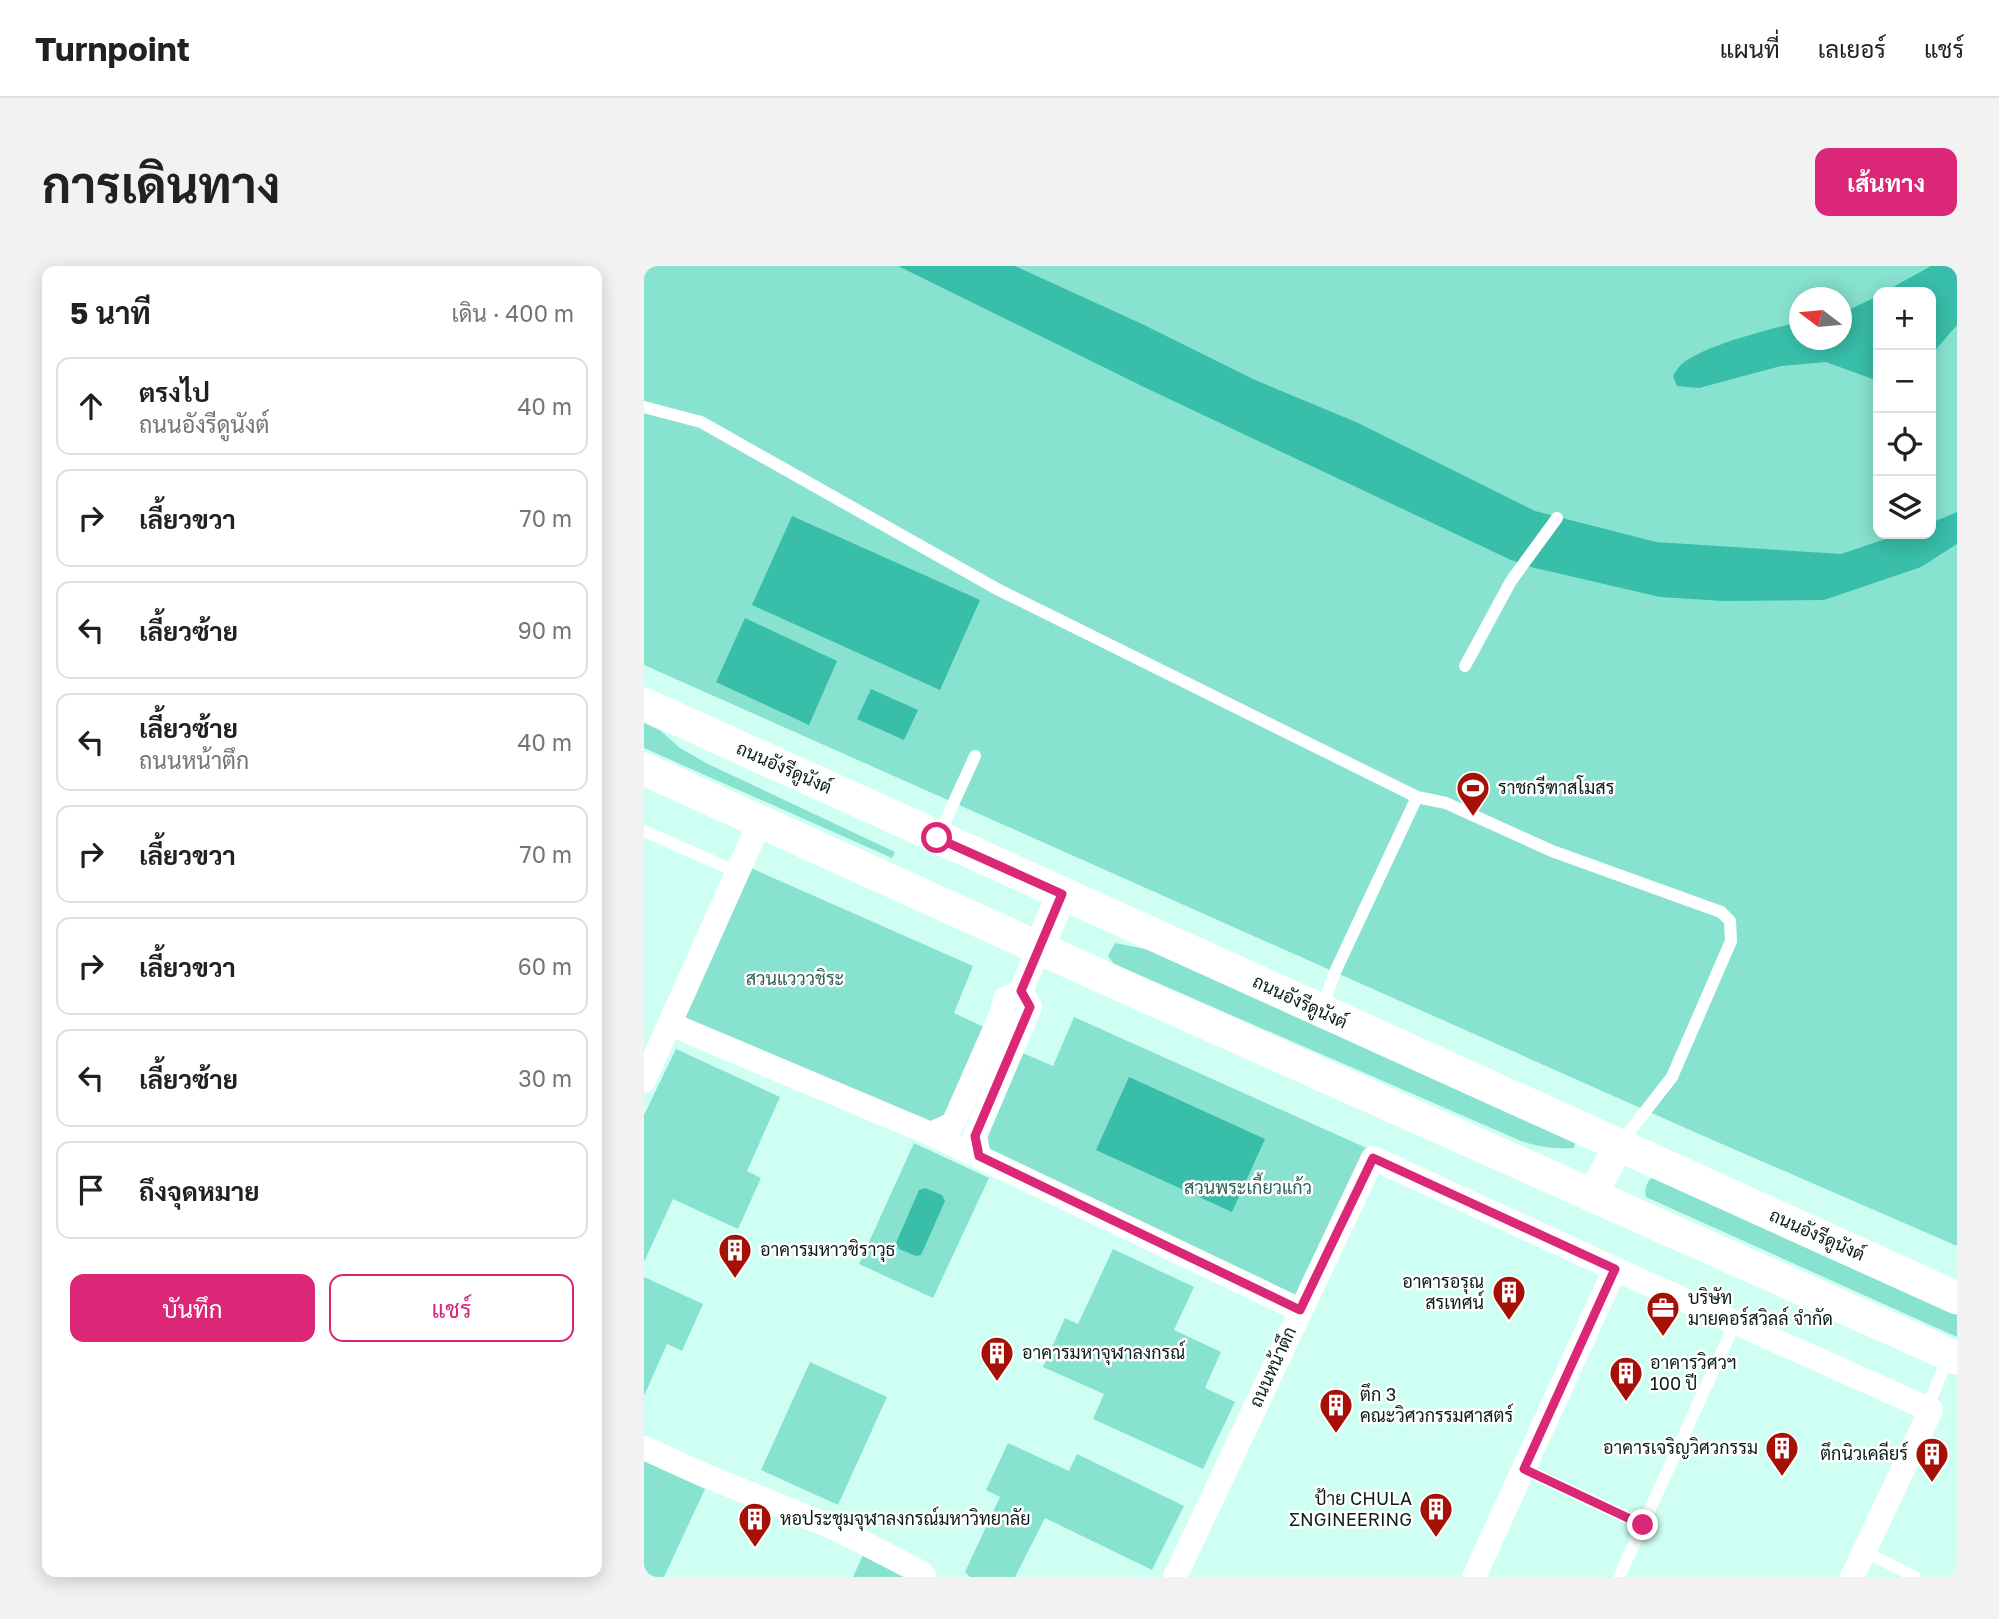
<!DOCTYPE html>
<html lang="th">
<meta charset="utf-8">
<style>
body{margin:0;font-family:"Golos Text",Sarabun,sans-serif;background:#f2f2f2;color:#202124}
.controls{position:absolute;right:21px;top:21px;display:grid;overflow:hidden;border-radius:14px;box-shadow:0 4px 18px #0003}
.controls button{width:63px;height:63px;display:grid;place-items:center;padding:0;border:0;border-bottom:2px solid #e0e0e0;background:#fff;color:#202124;font:35px sans-serif}
.compass{position:absolute;left:1145px;top:21px;width:63px;height:63px;border-radius:50%;background:#fff;box-shadow:0 4px 18px #0003;rotate:286deg}
.stop{position:absolute;width:21px;height:21px;margin:-16px;border:5px solid #db2777;border-radius:50%;background:#fff}
.stop.end{background:#db2777;border-color:#fff;box-shadow:0 2px 7px #0008}
.list{margin:0;padding:0;list-style:none}
h2{display:flex;justify-content:space-between;align-items:center;height:91px;margin:0;padding:0 28px;font-size:30px}
h2 small{font-size:23px;font-weight:400;color:#757577}
.list li{display:grid;grid-template-columns:46px 1fr auto;gap:21px;align-items:center;box-sizing:border-box;height:98px;margin:0 14px 14px;padding:0 14px;border:2px solid #e0e0e0;border-radius:14px}
.list b{display:block;font-size:26px;white-space:nowrap}
.list p{margin:0;font-size:23px;white-space:nowrap;color:#757577}
.list em{font-size:23px;font-style:normal;color:#757577}
.actions{display:flex;gap:14px;padding:21px 28px}
.actions a{flex:1;padding:16px 0;border:2px solid #db2777;border-radius:14px;text-align:center;font-size:24px;color:#db2777}
.actions .main{background:#db2777;color:#fff}
.icon{flex:none;width:38px;height:38px;fill:none;stroke:currentColor;stroke-width:2;stroke-linecap:round;stroke-linejoin:round}
.map{position:relative;flex:none;width:1313px;height:1311px;overflow:hidden;border-radius:14px}
header{display:flex;align-items:center;gap:42px;box-sizing:border-box;height:98px;padding:0 35px;background:#fff;border-bottom:2px solid #e0e0e0}
header strong{font-size:33px}
nav{display:flex;gap:38px;margin-inline-start:auto;font-size:24px}
.intro{display:flex;align-items:center;justify-content:space-between;box-sizing:border-box;height:168px;padding:0 42px}
h1{margin:0;font-size:49px}
.button{padding:18px 32px;border-radius:14px;background:#db2777;color:#fff;font-size:24px;font-weight:700}
main{display:flex;gap:42px;padding:0 42px}
aside{flex:1;background:#fff;border-radius:14px;box-shadow:0 4px 18px #0003}
.map>svg:first-child{display:block}
.green{fill:#88e2d0;fill-rule:evenodd}
.water{fill:#38bea9}
.lines{fill:none;stroke-linecap:round;stroke-linejoin:round}
.service{stroke:#fff;stroke-width:12}
.minor{stroke:#fff;stroke-width:24}
.tertiary{stroke:#fff;stroke-width:30}
.secondary{stroke:#fff;stroke-width:33}
.route{stroke:#db2777;stroke-width:9}
.labels{text-anchor:middle;stroke-width:5;stroke-linejoin:round;paint-order:stroke}
.street-label{font-size:18px;fill:#0c1e1a;stroke:#fff}
.poi-label{font-size:18px;fill:#0c1e1a;stroke:#fff;text-anchor:start}
.park-label{font-size:18px;fill:#2d6258;stroke:#fff}
</style>
<header>
<strong>Turnpoint</strong>
<nav><a>แผนที่</a><a>เลเยอร์</a><a>แชร์</a></nav>
</header>
<div class="intro"><h1>การเดินทาง</h1><a class="button">เส้นทาง</a></div>
<main>
<aside>
<h2>5 นาที<small>เดิน · 400 m</small></h2>
<ul class="list">
<li><svg class="icon" aria-label="ahead" viewBox="0 0 24 24"><path d="M12 20V5M6 11l6-6 6 6"/></svg><div><b>ตรงไป</b><p>ถนนอังรีดูนังต์</p></div><em>40 m</em></li>
<li><svg class="icon" aria-label="right" viewBox="0 0 24 24"><path d="M7 20v-9h11M14 6l5 5-5 5"/></svg><div><b>เลี้ยวขวา</b></div><em>70 m</em></li>
<li><svg class="icon" aria-label="left" viewBox="0 0 24 24"><path d="M17 20v-9H6M10 6l-5 5 5 5"/></svg><div><b>เลี้ยวซ้าย</b></div><em>90 m</em></li>
<li><svg class="icon" aria-label="left" viewBox="0 0 24 24"><path d="M17 20v-9H6M10 6l-5 5 5 5"/></svg><div><b>เลี้ยวซ้าย</b><p>ถนนหน้าตึก</p></div><em>40 m</em></li>
<li><svg class="icon" aria-label="right" viewBox="0 0 24 24"><path d="M7 20v-9h11M14 6l5 5-5 5"/></svg><div><b>เลี้ยวขวา</b></div><em>70 m</em></li>
<li><svg class="icon" aria-label="right" viewBox="0 0 24 24"><path d="M7 20v-9h11M14 6l5 5-5 5"/></svg><div><b>เลี้ยวขวา</b></div><em>60 m</em></li>
<li><svg class="icon" aria-label="left" viewBox="0 0 24 24"><path d="M17 20v-9H6M10 6l-5 5 5 5"/></svg><div><b>เลี้ยวซ้าย</b></div><em>30 m</em></li>
<li><svg class="icon" aria-label="arrive" viewBox="0 0 24 24"><path d="M6 21V4h12l-3 4 3 4H6"/></svg><div><b>ถึงจุดหมาย</b></div></li>
</ul>
<div class="actions"><a class="main">บันทึก</a><a>แชร์</a></div>
</aside>
<div class="map">
<svg width="1313" height="1311" viewBox="0 0 1313 1311">
<rect width="100%" height="100%" fill="#cffef3"/>
<path class="green" d="M0 0H1313V980L1055 868 0 399ZM1234 26H1287V268H1234ZM1156 32H1198V74H1156Z
M0 457 17 465 36 482 64 498 251 586 248 592 0 482Z
M100 599 329 700 310 747 346 764 304 852 279 859 33 753Z
M471 677 505 684 931 877 930 882C911 883 895 881 877 875L470 698 464 690Z
M430 751 727 884 651 1038 338 887 374 785 409 800Z
M32 783 136 831 103 905 117 912 94 963 29 933 0 996V849Z
M270 877 345 912 289 1032 215 998Z
M1012 911 1313 1047V1071L1002 931C1000 924 1002 919 1006 913Z
M469 983 550 1021 530 1064 577 1086 561 1122 591 1136 559 1203 449 1153 460 1128 399 1101 421 1052 434 1058Z
M0 1011 59 1038 38 1085 23 1078 0 1130Z
M166 1096 243 1131 194 1239 117 1204Z
M364 1177 425 1205 433 1188 540 1240 508 1304 401 1252 371 1311H326L321 1306 356 1231 342 1224Z
M0 1195 61 1223 20 1311H0Z
M224 1278 281 1311H209Z"/>
<path class="water" d="M254 0H371L498 58 611 114 712 156 891 245 1012 276 1197 288 1256 268H1287V257L1313 246V278L1277 301 1180 334 1079 335 1016 331 887 301 867 294 502 122Z
M1287 0H1313V59L1287 89V26H1240Z
M1234 30V115L1182 96 1137 100 1055 122 1033 120 1029 110C1032 105 1035 100 1039 97 1065 78 1124 64 1155 56L1156 74H1198V47Z
M148 250 336 334 296 424 108 339Z
M101 352 193 395 165 459 72 416Z
M227 423 274 444 260 474 213 453Z
M485 811 621 873 588 946 452 884Z
M281 922 298 929 301 935 277 989 272 990 255 983 252 977 275 924Z"/>
<g class="lines">
<path class="service" d="M0 141 57 156 353 323 773 531 802 537 908 585 1077 646 1086 655 1087 675 1028 811 975 879
M821 400 867 315 913 252
M0 565 93 606
M294 571 331 490
M677 745 691 706 773 531
M1283 1143 1304 1091
M880 1203 999 1259
M1220 1285 1271 1311
M975 1311 1091 1057"/>
<path class="minor" d="M26 758 287 868 656 1044
M0 815 116 556
M287 868 309 858 357 749 361 733 377 725 395 682
M335 890 331 870 386 741 377 725
M0 1182 60 1209 193 1263 276 1306 281 1311
M531 1311 729 892 971 1003 1287 1144 1208 1311
M830 1311 971 1003"/>
<path class="tertiary" d="M395 682 418 628
M948 930 975 879"/>
<path class="secondary" d="M0 438 1313 1032
M0 503 479 720 1313 1092"/>
</g>
<g class="lines">
<path class="route" d="M293 572 418 628 377 725 386 741 331 870 335 890 656 1044 729 892 971 1003 880 1203 999 1259"/>
</g>
<defs>
<symbol id="stadium-pin" viewBox="-11 -11 22 30"><path d="M0 17L-7.5 6A9.5 9.5 0 1 1 7.5 6Z" fill="#a51107" stroke="#fff"/><path d="M0-5a6.5 5 0 1 0 0 10a6.5 5 0 1 0 0-10ZM-3.5-1.8h7v3.6h-7Z" fill="#fff"/></symbol>
<symbol id="building-pin" viewBox="-11 -11 22 30"><path d="M0 17L-7.5 6A9.5 9.5 0 1 1 7.5 6Z" fill="#a51107" stroke="#fff"/><path d="M-4-6H4V6H1V3H-1V6H-4ZM-2.5-4.3h1.7v1.8h-1.7ZM.8-4.3h1.7v1.8H.8ZM-2.5-1h1.7V.8h-1.7ZM.8-1h1.7V.8H.8Z" fill="#fff"/></symbol>
<symbol id="office-pin" viewBox="-11 -11 22 30"><path d="M0 17L-7.5 6A9.5 9.5 0 1 1 7.5 6Z" fill="#a51107" stroke="#fff"/><path d="M-6-3h4V-5.5h4V-3h4V5H-6ZM-1-4.5V-3h2v-1.5ZM-6 0V1H6V0Z" fill="#fff"/></symbol>
</defs>
<g fill-rule="evenodd">
<use href="#stadium-pin" x="810" y="503" width="38" height="52"/>
<use href="#building-pin" x="72" y="965" width="38" height="52"/>
<use href="#building-pin" x="846" y="1007" width="38" height="52"/>
<use href="#office-pin" x="1000" y="1023" width="38" height="52"/>
<use href="#building-pin" x="334" y="1068" width="38" height="52"/>
<use href="#building-pin" x="963" y="1088" width="38" height="52"/>
<use href="#building-pin" x="673" y="1120" width="38" height="52"/>
<use href="#building-pin" x="1119" y="1163" width="38" height="52"/>
<use href="#building-pin" x="1269" y="1169" width="38" height="52"/>
<use href="#building-pin" x="773" y="1224" width="38" height="52"/>
<use href="#building-pin" x="92" y="1234" width="38" height="52"/>
</g>
<g class="labels">
<g class="street-label">
<text transform="translate(140 502) rotate(24)" y="6">ถนนอังรีดูนังต์</text>
<text transform="translate(656 736) rotate(25)" y="6">ถนนอังรีดูนังต์</text>
<text transform="translate(1173 969) rotate(24)" y="6">ถนนอังรีดูนังต์</text>
<text transform="translate(629 1101) rotate(-65)" y="6">ถนนหน้าตึก</text>
</g>
<g class="poi-label">
<text x="854" y="528">ราชกรีฑาสโมสร</text>
<text x="116" y="990">อาคารมหาวชิราวุธ</text>
<text x="840" y="1022" text-anchor="end">อาคารอรุณ<tspan x="840" dy="21">สรเทศน์</tspan></text>
<text x="1044" y="1038">บริษัท<tspan x="1044" dy="21">มายคอร์สวิลล์ จำกัด</tspan></text>
<text x="378" y="1093">อาคารมหาจุฬาลงกรณ์</text>
<text x="1006" y="1103">อาคารวิศวฯ<tspan x="1006" dy="21">100 ปี</tspan></text>
<text x="716" y="1135">ตึก 3<tspan x="716" dy="21">คณะวิศวกรรมศาสตร์</tspan></text>
<text x="1114" y="1188" text-anchor="end">อาคารเจริญวิศวกรรม</text>
<text x="1264" y="1194" text-anchor="end">ตึกนิวเคลียร์</text>
<text x="768" y="1239" text-anchor="end">ป้าย CHULA<tspan x="768" dy="21">ΣNGINEERING</tspan></text>
<text x="136" y="1259">หอประชุมจุฬาลงกรณ์มหาวิทยาลัย</text>
</g>
<g class="park-label">
<text x="151" y="719">สวนแวววชิระ</text>
<text x="604" y="928">สวนพระเกี้ยวแก้ว</text>
</g>
</g>
</svg>
<div class="controls">
<button>+</button>
<button>−</button>
<button><svg class="icon" aria-label="locate" viewBox="0 0 24 24"><circle cx="12" cy="12" r="6"/><path d="M12 2v4M12 18v4M2 12h4M18 12h4"/></svg></button>
<button><svg class="icon" aria-label="layers" viewBox="0 0 24 24"><path d="M12 4l9 5-9 5-9-5zM3 14l9 5 9-5"/></svg></button>
</div>
<svg class="compass" viewBox="-18 -18 36 36"><path d="M0-13l5 13h-10z" fill="#e53935"/><path d="M0 13l5-13h-10z" fill="#757577"/></svg>
<div class="stop" style="left:293px;top:572px"></div>
<div class="stop end" style="left:999px;top:1259px"></div>
</div>
</main>
